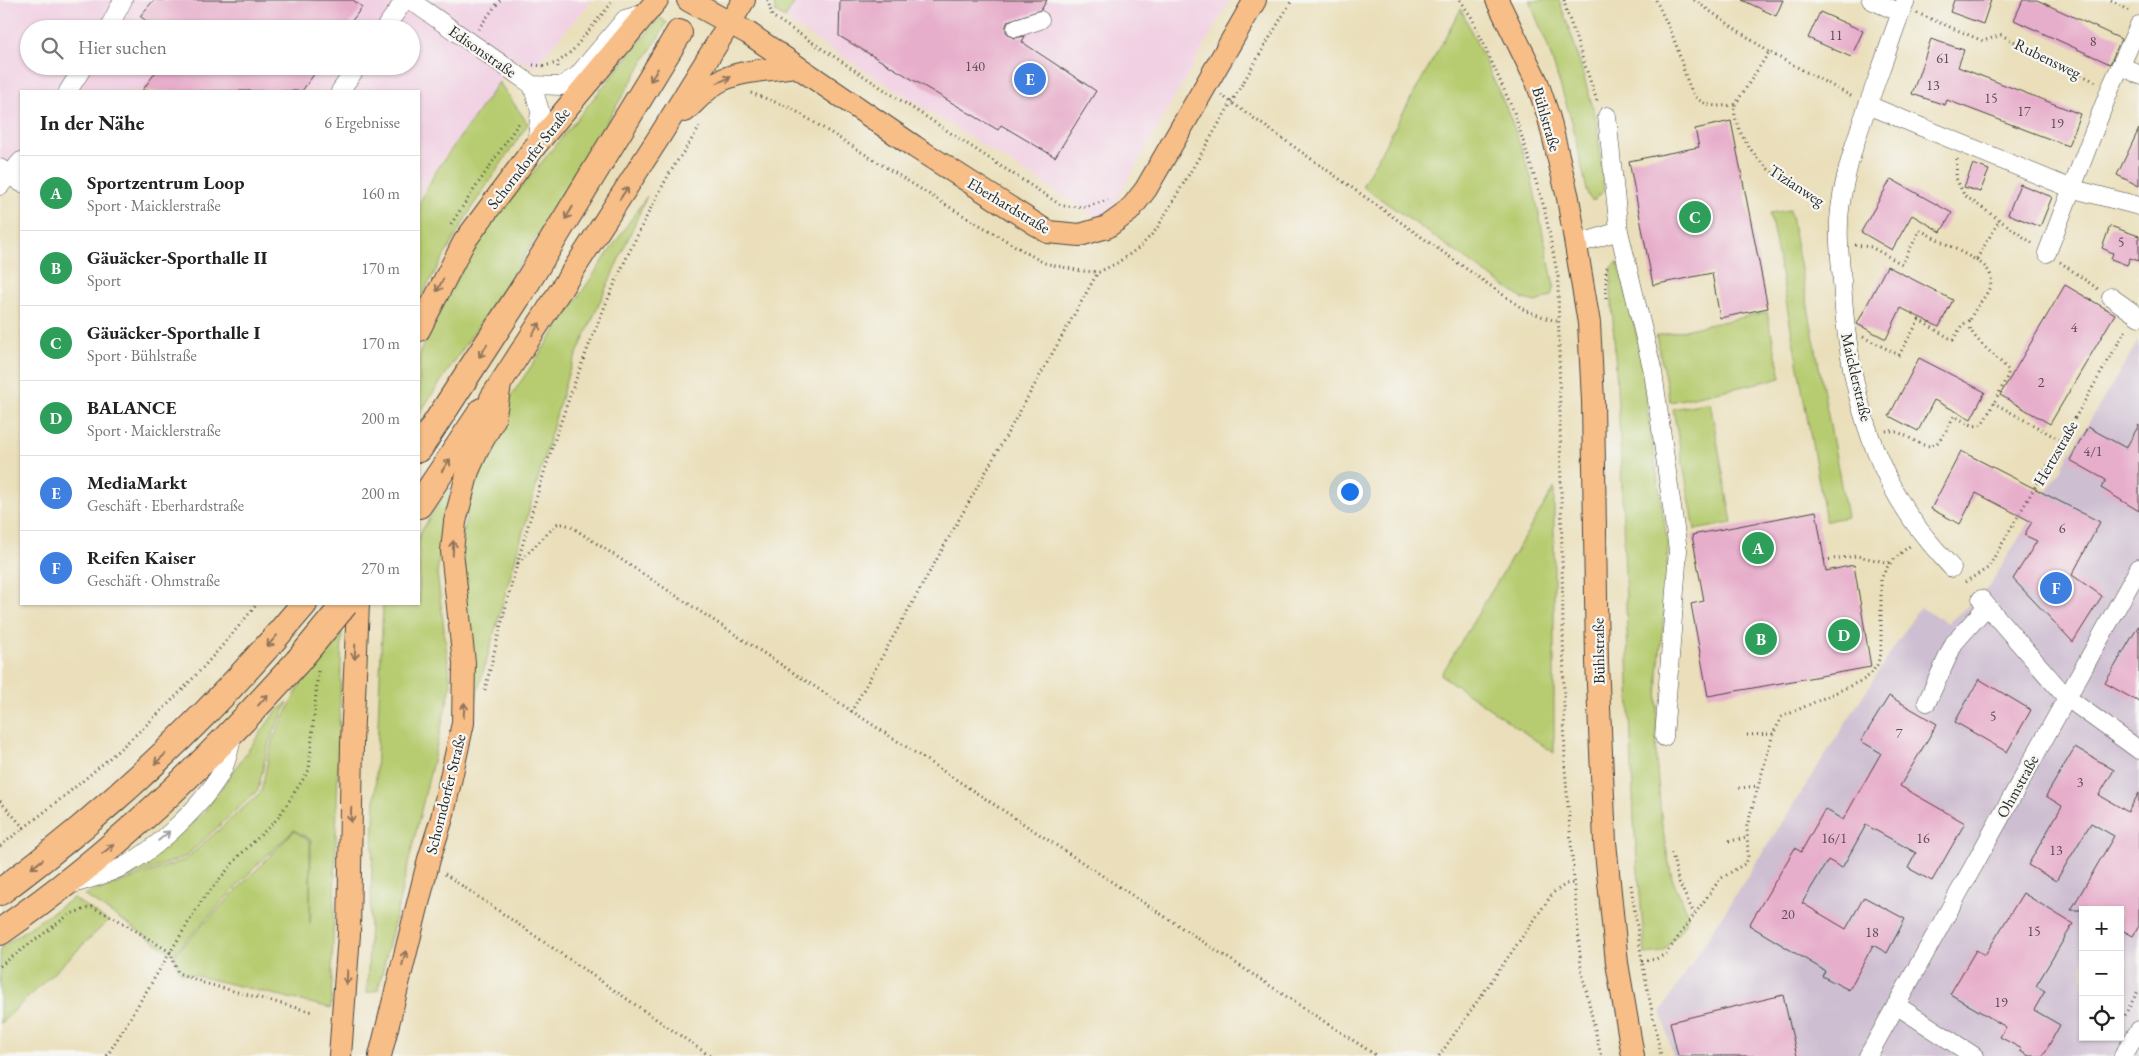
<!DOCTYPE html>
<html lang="de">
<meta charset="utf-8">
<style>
body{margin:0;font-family:"EB Garamond",serif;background:#f2f2f2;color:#222}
.controls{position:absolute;right:15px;bottom:15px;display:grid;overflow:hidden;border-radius:0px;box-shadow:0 1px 4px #0004}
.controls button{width:45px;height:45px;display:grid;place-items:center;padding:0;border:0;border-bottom:1px solid #e0e0e0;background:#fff;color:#222;font:25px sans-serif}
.you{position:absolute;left:1349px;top:491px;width:18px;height:18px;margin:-12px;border:4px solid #fff;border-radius:50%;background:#1a73e8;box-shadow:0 0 0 8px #1a73e833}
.badge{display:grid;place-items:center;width:32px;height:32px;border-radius:50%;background:#2563eb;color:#fff;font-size:16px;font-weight:700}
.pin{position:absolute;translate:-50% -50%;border:2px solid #fff;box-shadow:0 1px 5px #0006}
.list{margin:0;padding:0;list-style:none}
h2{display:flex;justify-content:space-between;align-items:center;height:65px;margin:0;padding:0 20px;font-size:21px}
h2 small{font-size:16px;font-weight:400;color:#767676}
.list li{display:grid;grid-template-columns:32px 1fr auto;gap:15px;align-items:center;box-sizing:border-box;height:75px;padding:0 20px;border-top:1px solid #e0e0e0}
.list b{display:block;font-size:19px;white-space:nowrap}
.list p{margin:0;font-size:16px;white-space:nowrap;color:#767676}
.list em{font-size:16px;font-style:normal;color:#767676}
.icon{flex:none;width:28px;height:28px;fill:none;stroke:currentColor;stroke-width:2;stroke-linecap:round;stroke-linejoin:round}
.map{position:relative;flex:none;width:2139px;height:1056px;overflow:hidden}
.search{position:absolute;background:#fff;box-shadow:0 1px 4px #0004;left:20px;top:20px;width:400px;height:55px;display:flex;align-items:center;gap:12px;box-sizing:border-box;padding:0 18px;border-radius:28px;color:#767676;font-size:19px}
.panel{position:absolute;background:#fff;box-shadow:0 1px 4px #0004;left:20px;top:90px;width:400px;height:515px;border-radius:0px}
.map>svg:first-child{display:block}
.built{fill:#f1d0e3;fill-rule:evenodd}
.industrial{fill:#cebed1;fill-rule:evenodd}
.green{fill:#b7cc71;stroke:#717c4e}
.building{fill:#e7aecb}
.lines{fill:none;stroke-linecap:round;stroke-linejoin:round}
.minor-casing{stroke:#484640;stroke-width:19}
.major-casing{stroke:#484640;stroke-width:24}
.highway-casing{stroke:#484640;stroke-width:28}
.path{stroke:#484640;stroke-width:3;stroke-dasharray:1 4;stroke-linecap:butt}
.minor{stroke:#fff;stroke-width:18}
.major{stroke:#f7be88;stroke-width:22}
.highway{stroke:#f7be88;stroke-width:26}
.highway-bridge-casing{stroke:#484640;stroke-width:28;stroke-linecap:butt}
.highway-bridge{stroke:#f7be88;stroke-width:26}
.oneway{stroke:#91745a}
.oneway2{stroke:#a0a0a0}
.labels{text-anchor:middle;stroke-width:4.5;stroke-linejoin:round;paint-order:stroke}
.number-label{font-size:14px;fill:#5a4c53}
.street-label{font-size:16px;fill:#2b2b2b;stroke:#f6f6f2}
</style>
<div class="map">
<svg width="2139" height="1056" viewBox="0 0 2139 1056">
<rect width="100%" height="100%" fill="#f6f6f2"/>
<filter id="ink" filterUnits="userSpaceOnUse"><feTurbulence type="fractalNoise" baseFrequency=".02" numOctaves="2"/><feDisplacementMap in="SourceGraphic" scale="10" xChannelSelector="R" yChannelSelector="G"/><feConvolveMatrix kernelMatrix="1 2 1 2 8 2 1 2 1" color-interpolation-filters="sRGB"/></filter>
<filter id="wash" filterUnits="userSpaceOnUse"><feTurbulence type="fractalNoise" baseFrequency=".0096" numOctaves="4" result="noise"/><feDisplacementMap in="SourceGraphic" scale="20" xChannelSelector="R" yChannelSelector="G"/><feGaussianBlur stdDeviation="1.12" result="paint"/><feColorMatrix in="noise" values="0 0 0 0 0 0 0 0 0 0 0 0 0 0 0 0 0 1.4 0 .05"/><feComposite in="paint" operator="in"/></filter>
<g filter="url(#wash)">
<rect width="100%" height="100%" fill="#eadfba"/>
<path class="built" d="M0 0H592L534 67 516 59 433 172 419 198V91H21V190L0 175ZM29 29H411V66H29Z
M796 0H1230L1104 222 791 24 785 18Z"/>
<path class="industrial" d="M2139 340V1056H1673L1661 1011 1920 607 1948 623 1989 587ZM2083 910H2120V1037H2083Z"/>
<path class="green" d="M774 0H796L785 18 775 12Z
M1529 0H1559L1574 43 1597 122 1604 190 1595 200H1591L1588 195 1572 122 1547 44Z
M1461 9 1510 116 1532 180 1554 286 1551 296 1536 302 1523 299 1362 186Z
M660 17 667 23 521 262 419 414V358L421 350 475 244Z
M499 82 528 124 474 204 419 300V204L436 171Z
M647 196 568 374 472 711 461 546 473 479 511 396Z
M1790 210 1847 517 1826 521 1770 213Z
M1618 262 1642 355 1649 424 1668 546 1665 605 1658 673 1656 759 1662 826 1669 863 1672 878 1688 914 1687 920 1680 931 1663 952 1645 954 1634 823 1620 439 1611 288 1612 267Z
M1767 312 1781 378 1670 402 1656 336Z
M1710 402 1732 523 1695 530 1673 409Z
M450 484 437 573 451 686 378 990 367 993 383 604H419V535Z
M1554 488V753L1441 675Z
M342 632 331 1008 180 972 174 955 294 831 310 841V924L311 840 294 830 257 865 173 954 84 895 185 860 261 792 272 741 301 683Z
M288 702 269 742 258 790 185 857 101 887 202 815 274 714Z
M73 898 108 921 0 1024V948Z"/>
<g id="blocks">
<path class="building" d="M154 0H353L362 7 346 29H156L140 16Z
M840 0H1047L1041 10 1008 21 1006 26V32L1013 38 1025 36 1022 42 1096 91 1055 157 1001 125 998 130 839 36Z
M1742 0H1783L1776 16Z
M1954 0H1991L1983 24 1950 12Z
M2023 0H2037L2121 39 2110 64 2014 20Z
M1820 12 1863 31 1851 57 1808 38Z
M1931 39 1964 50 1958 67 2080 114 2068 146 1947 100 1945 105 1912 94Z
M160 66H320L302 91H142Z
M1731 121 1768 308 1720 318 1712 273 1653 285 1629 161 1699 147 1695 129Z
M2139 129V186L2117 175Z
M1973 164 1989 170 1980 192 1964 187Z
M1891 179 1952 213 1941 232 1912 215 1892 250 1861 232Z
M2020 184 2052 197 2040 227 2008 214Z
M2110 226 2139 236V261L2130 258 2127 265 2111 259 2113 253 2102 248Z
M1887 266 1953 300 1939 327 1901 308 1886 339 1857 324Z
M2065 285 2115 314 2050 424 2000 395Z
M1919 358 1985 392 1971 419 1934 400 1918 431 1889 416Z
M2139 425V511L2101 488 2106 480 2070 460 2088 427 2126 448Z
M1961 451 2100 522 2072 575 2102 596 2073 642 2013 579 2037 541 2024 535 2032 522 1976 493 1960 524 1931 509Z
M1816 511 1826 571 1854 565 1871 667 1708 696 1691 604 1704 601 1692 535Z
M2139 625V702L2105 683Z
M1979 679 2031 710 2007 752 1955 722Z
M1889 696 1937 724 1900 786 1965 823 1932 881 1908 868 1916 853 1866 825 1842 868 1828 860 1802 903 1846 929 1864 897 1905 919 1887 953 1873 945 1849 990 1822 976 1825 971 1749 925 1795 848 1801 852 1825 809 1843 820 1881 753 1861 741Z
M2075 747 2114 770 2099 795 2128 812 2139 793V926L2133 936 2120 929V910H2071L2114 836 2091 823 2056 881 2028 865 2062 806 2046 796Z
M2023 893 2073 924 2036 986 2045 991 2034 1010 2060 1025 2043 1056H2029L2020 1051 2022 1049 2000 1037 2006 1027 1950 994 1976 950 1985 955Z
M1783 995 1797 1056H1678L1670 1022Z"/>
</g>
</g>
<g filter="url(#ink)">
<use href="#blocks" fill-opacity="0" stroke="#484640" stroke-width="1"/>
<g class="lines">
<defs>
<path id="minor" d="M410 0 532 85 561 86 577 76 625 19 646 13
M1871 0 1901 13
M1906 0C1896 23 1889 47 1880 71 1864 116 1846 162 1840 209 1837 233 1840 258 1842 281 1846 360 1863 445 1907 512 1920 533 1936 550 1952 568
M1016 28 1040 20
M108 29 123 0
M384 29 405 0
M2121 65 2139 75
M532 85 540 111 536 145
M68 91 84 66
M340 91 358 66
M1868 105 2070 188 2139 206
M0 168 21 183
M0 186 21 161
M1619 231 1653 372 1678 550 1664 737
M1575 245 1619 231 1607 116
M2047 253 2110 89 2139 25
M2111 297 2139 317
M1981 599 2066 697 2139 750
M1927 702 1954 643 1987 606
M69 885C88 880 106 875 124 866 157 849 204 804 222 771 228 760 230 746 233 734
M1896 1005 1974 1056
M1868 1056 2139 568
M2123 1056 2139 1030"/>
<path id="major" d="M688 0 748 33 915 147 1048 232 1080 235 1107 227 1129 211 1146 189 1255 0
M1497 0 1537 82 1549 118 1568 198 1589 323 1593 401 1597 662 1605 842 1617 963 1633 1056
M685 111C696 101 706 89 718 82 740 70 771 70 796 66
M419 330 464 242 536 145 657 0
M491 398 661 134 744 0
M340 1056 349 934 352 743 358 604
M380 1056 429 859 442 818 463 723 464 663 452 551 455 522 468 471 478 449 494 420 500 385"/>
<path id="highway" d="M419 449 523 289 679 33
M419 505 482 411
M0 892C113 808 214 712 304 604
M0 932C114 853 206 763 298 661"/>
</defs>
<use href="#minor" class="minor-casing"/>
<use href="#major" class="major-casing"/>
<use href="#highway" class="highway-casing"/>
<path class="path" d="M768 0 772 16 1062 206 1085 207 1108 200
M1460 0 1472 18 1514 112 1544 207 1558 277 1565 768 1581 968 1601 1056
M1564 0 1566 9 1598 104
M1656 0C1662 14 1670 28 1675 42 1681 56 1687 91 1698 99 1709 108 1721 106 1735 105
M1694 0 1769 52
M2111 0 2130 11
M1917 13 1983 41 2001 35 2096 82
M478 29 500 0
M533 65 543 66 557 63
M558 67 557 63 572 51 614 0
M751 93 791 108 951 208 1044 263 1081 271 1099 272 1117 263 1140 247 1156 230 1292 0
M1221 95 1526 311 1559 322
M1957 159 1956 178 1964 195 2032 243
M1824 203C1807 194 1789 185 1773 173 1756 160 1731 127 1735 105L1769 52 1853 97
M451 224 520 121
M1855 245 1871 247 1902 264 1920 230 1976 260 1999 221
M1976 260C2017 285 1961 307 1971 330 1976 342 1999 358 2008 370V375L1994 403
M2060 262 2098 289
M1606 298V269L1609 265
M1863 337 1899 355 1919 320 1953 340 1962 325 1970 320
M1886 431C1905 428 1922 454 1937 443 1944 437 1950 423 1954 416 1982 431 1979 430 1994 403L2062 441
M1824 560 1857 556 1890 563
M518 563 557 524H563L570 526 1377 1056
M1965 582 1988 568 2127 328
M485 690C526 518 577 345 661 189 672 167 688 146 701 125
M851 712 1098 272
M1747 735 1773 734
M1739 788 1758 786
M0 801 24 828
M1729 841 1747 838
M0 846C56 804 110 760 160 712 195 678 227 641 257 604
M1672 853 1678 880 1694 914
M445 874 710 1056
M1631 885 1642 961 1661 1056
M1642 961 1656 959 1666 954 1720 879 1746 863 1748 858 1747 826 1773 734 1782 717 1863 680 1870 675 1877 665 1881 654V580C1886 564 1898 555 1911 545
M0 966 70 914 92 907 115 918 170 952 178 973 204 983 312 1012
M2120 1024 2139 989
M107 1056 202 900 239 856 278 818 309 770 318 671
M1439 1056 1553 893 1566 884 1575 883"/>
<use href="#minor" class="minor"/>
<use href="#major" class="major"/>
<use href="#highway" class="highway"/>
<defs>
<path id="highway-bridge" d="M298 661 345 604"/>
</defs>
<use href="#highway-bridge" class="highway-bridge-casing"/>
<use href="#highway-bridge" class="highway-bridge"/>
</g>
<defs><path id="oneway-shaft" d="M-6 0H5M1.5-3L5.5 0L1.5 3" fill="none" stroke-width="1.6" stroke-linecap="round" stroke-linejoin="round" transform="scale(1.25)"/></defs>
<g class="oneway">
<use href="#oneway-shaft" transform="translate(654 75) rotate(121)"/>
<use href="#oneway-shaft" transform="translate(724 80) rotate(-24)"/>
<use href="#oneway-shaft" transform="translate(624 193) rotate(-57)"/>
<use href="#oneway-shaft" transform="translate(569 213) rotate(121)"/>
<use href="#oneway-shaft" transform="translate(440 285) rotate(118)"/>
<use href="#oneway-shaft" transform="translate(536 329) rotate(-57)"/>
<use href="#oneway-shaft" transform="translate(483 351) rotate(122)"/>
<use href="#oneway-shaft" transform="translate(446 465) rotate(-56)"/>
<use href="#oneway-shaft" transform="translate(453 548) rotate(-88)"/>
<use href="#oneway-shaft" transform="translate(272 641) rotate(131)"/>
<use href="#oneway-shaft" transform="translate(355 652) rotate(92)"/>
<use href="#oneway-shaft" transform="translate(263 700) rotate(-48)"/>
<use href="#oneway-shaft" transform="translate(464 710) rotate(-87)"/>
<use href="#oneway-shaft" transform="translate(160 759) rotate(137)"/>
<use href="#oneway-shaft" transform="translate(351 815) rotate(91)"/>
<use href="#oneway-shaft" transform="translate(108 849) rotate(-39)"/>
<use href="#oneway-shaft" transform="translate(37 864) rotate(142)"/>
<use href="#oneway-shaft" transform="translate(404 958) rotate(-76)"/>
<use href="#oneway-shaft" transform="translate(347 977) rotate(93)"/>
</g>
<use class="oneway2" href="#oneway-shaft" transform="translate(164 836) rotate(-40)"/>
</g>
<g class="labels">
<g class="number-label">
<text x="1836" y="40">11</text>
<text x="2093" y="46">8</text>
<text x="1943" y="63">61</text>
<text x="975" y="71">140</text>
<text x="1933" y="90">13</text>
<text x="1991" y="103">15</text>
<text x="2024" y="116">17</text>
<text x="2057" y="128">19</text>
<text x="2121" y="247">5</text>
<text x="2074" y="332">4</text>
<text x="2041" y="387">2</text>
<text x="2093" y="456">4/1</text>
<text x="2062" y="533">6</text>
<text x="1993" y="721">5</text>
<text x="1899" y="738">7</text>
<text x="2080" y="787">3</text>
<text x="1834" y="843">16/1</text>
<text x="1923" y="843">16</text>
<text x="2056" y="855">13</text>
<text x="1788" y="919">20</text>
<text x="2034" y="936">15</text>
<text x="1872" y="937">18</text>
<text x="2001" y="1007">19</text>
</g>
<g class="street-label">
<text transform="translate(483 51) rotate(35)" y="6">Edisonstraße</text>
<text transform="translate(2048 58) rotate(26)" y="6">Rubensweg</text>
<text transform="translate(1547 119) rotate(74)" y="6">Bühlstraße</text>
<text transform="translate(528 158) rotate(-52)" y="6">Schorndorfer Straße</text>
<text transform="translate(1797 185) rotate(33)" y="6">Tizianweg</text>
<text transform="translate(1009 205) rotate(31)" y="6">Eberhardstraße</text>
<text transform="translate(1857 377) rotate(77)" y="6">Maicklerstraße</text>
<text transform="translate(2055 453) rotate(-60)" y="6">Hertzstraße</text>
<text transform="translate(1598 651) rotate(-91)" y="6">Bühlstraße</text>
<text transform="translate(2017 786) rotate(-61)" y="6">Ohmstraße</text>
<text transform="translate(445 794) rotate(-76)" y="6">Schorndorfer Straße</text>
</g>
</g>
</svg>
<div class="controls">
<button>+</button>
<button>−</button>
<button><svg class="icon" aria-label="locate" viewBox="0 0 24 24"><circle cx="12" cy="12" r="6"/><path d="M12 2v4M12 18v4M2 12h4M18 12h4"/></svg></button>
</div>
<div class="you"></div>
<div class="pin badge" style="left:1758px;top:548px;background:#2e9e5b">A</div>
<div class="pin badge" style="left:1761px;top:639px;background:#2e9e5b">B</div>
<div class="pin badge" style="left:1695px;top:217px;background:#2e9e5b">C</div>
<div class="pin badge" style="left:1844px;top:635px;background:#2e9e5b">D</div>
<div class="pin badge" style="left:1030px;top:79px;background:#3f7fe0">E</div>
<div class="pin badge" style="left:2056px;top:588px;background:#3f7fe0">F</div>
<div class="search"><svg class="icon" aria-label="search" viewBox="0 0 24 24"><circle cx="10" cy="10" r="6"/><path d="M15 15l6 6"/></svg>Hier suchen</div>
<section class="panel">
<h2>In der Nähe<small>6 Ergebnisse</small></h2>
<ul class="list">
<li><span class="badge" style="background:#2e9e5b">A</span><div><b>Sportzentrum Loop</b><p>Sport · Maicklerstraße</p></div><em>160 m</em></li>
<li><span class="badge" style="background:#2e9e5b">B</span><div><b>Gäuäcker-Sporthalle II</b><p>Sport</p></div><em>170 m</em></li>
<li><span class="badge" style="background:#2e9e5b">C</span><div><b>Gäuäcker-Sporthalle I</b><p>Sport · Bühlstraße</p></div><em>170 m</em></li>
<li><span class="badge" style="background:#2e9e5b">D</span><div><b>BALANCE</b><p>Sport · Maicklerstraße</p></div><em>200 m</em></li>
<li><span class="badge" style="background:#3f7fe0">E</span><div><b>MediaMarkt</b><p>Geschäft · Eberhardstraße</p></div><em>200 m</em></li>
<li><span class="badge" style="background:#3f7fe0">F</span><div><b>Reifen Kaiser</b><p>Geschäft · Ohmstraße</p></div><em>270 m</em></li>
</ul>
</section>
</div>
